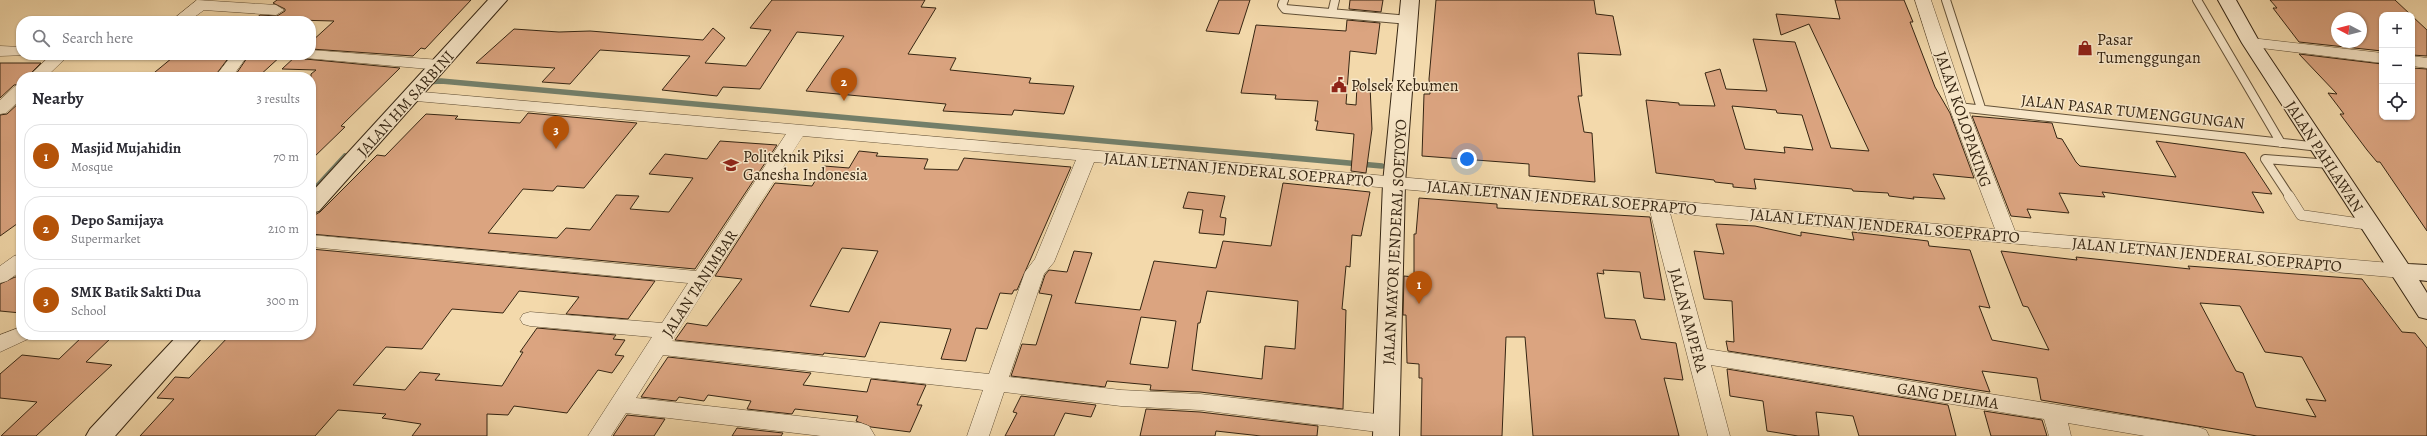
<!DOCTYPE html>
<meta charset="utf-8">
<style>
body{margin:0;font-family:Alegreya,serif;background:#f7f7f7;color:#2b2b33}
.controls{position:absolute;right:12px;top:12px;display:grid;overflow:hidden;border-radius:8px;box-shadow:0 1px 3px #0004}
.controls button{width:36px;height:36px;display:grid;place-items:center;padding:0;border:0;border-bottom:1px solid #e1e1e2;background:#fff;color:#2b2b33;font:20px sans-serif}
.compass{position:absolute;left:2331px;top:12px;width:36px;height:36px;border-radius:50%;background:#fff;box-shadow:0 1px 3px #0004;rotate:277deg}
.you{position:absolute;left:1467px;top:159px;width:14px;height:14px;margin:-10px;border:3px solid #fff;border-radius:50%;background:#1a73e8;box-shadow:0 0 0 6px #1a73e833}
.badge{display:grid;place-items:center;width:26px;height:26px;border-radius:50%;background:#b45309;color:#fff;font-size:13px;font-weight:700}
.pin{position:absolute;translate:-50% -33px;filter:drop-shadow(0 1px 2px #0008)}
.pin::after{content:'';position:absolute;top:21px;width:14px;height:12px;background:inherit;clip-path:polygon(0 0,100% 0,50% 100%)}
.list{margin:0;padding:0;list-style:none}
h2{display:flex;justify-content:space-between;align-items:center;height:52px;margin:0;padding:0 16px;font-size:17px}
h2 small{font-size:13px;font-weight:400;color:#7c7c81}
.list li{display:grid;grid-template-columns:26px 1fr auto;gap:12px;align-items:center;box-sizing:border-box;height:64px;margin:0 8px 8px;padding:0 8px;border:1px solid #e1e1e2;border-radius:16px}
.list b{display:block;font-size:15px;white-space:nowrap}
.list p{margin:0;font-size:13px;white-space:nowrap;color:#7c7c81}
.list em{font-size:13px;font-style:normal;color:#7c7c81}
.icon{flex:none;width:22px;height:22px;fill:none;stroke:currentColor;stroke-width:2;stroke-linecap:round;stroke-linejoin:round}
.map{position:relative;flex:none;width:2427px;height:436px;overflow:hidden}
.search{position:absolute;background:#fff;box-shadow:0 1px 3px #0004;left:16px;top:16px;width:300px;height:44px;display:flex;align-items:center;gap:10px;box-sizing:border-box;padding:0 14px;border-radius:16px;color:#7c7c81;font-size:15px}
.panel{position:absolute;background:#fff;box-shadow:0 1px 3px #0004;left:16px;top:72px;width:300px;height:268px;border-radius:16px}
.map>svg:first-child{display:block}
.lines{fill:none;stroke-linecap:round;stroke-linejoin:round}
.stream{stroke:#737f6a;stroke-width:5.5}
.building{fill:#dba480;stroke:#352512;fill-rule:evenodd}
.lane-far1-casing{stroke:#645238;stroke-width:10}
.lane-casing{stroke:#645238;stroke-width:11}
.street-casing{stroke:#645238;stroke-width:1}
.secondary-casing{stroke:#352512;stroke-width:2}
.lane-far1{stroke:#f7e6c8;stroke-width:8}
.lane{stroke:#f7e6c8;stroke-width:10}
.street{fill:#f7e6c8;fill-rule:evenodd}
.secondary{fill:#f7e6c8;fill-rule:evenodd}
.labels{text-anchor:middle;stroke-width:3;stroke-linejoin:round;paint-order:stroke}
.poi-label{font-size:16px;fill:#352512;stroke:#f7e6c8;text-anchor:start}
.street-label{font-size:16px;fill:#352512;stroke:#f7e6c8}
</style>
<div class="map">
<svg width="2427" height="436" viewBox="0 0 2427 436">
<rect width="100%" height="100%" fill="#f3d9ab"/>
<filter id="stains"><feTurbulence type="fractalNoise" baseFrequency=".005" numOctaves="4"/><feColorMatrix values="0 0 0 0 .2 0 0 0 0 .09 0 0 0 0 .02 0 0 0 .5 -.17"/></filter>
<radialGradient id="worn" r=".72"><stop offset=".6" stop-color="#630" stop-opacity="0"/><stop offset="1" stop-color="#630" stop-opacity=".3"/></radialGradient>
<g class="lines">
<path class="stream" d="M426 82 441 81 1382 166
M311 193 345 156"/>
</g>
<path class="building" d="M277 0H471L425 49 421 48 413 56 311 49V42L334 21 255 19 260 15 277 16 285 11V9L273 3Z
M772 0H925L921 7 936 8 908 54 956 58 950 70 1031 78 1029 83 1074 86 1064 114 1014 110 1012 115 943 111 946 104 806 91 844 36 797 32 760 89 723 87 717 96 662 90 690 56 600 50 570 84 542 82 555 68 476 63 514 29 559 32 590 31 703 40 713 28 725 38 705 63 746 66 771 30 750 28Z
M1219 0H1250L1239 34 1206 31Z
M1350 0H1383L1381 12 1349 9Z
M1436 0H1594L1596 14 1613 16 1621 55 1578 53 1582 96H1578L1584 132 1592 133 1595 182 1529 176V164L1422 156 1424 94H1430L1429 79Z
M1835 0H1904L1913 22H1910L1935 87 1950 113 1974 178 1933 174 1945 199 1913 197 1914 199 1889 196 1888 193 1853 191 1852 189 1754 179 1756 189 1733 187V184L1715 182 1714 180 1656 173 1646 100 1679 103V105L1715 106 1705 73 1720 69 1726 89 1767 91 1753 39 1795 42 1831 148 1869 151 1809 24 1781 35 1776 14 1840 19ZM1732 106 1776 110 1777 113 1802 115 1813 150 1784 147 1785 153 1745 149Z
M2270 0H2395L2411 15H2382V51L2299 42 2273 8H2277ZM2337 18H2361V42H2337Z
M2412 16 2427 30V56L2412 55Z
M1347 20 1380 23 1376 54 1350 51 1346 104 1356 105 1357 86H1370L1372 129 1366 173 1351 171 1354 134 1316 130 1318 121H1315L1318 101 1275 99 1276 95 1241 93 1256 25 1346 31Z
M2299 54 2382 64V117H2412V68L2427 69V231L2380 162H2377L2367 150 2340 114H2344L2328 93 2337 94Z
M249 55H282L258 77H234Z
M297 55H302L305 59 400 68 341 126 345 127 311 160V74L316 70 282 69Z
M230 56 214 77H149L172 58Z
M0 63H41L27 77H21V84L14 85 0 98Z
M21 101V221L0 236V115L7 114Z
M528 113 637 123 584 188 557 186 553 191 523 189 488 233 557 238 566 228 590 230 616 195 639 196 630 209 669 212 693 178 649 174 665 154 707 159 720 141 777 145 695 269 311 234V217L320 212 377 155 385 156 426 114 458 116 455 119 520 123Z
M1972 116 2052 123 2057 138 2062 139 2076 162 2080 166 2176 177 2156 141 2245 153 2272 194 2252 192 2264 213 2102 192 2105 197 2059 193 2069 213 2027 209 2031 218 2011 216Z
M859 151 878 153 876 156 928 159 924 169 958 170 964 158 1071 167 1017 290H1014L1012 294 1000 293 987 329 976 328 966 361 941 359 951 329 880 322 865 357 824 353 823 355 675 340 687 323 707 326 742 279 715 276 775 183 812 186 824 166 849 168ZM842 248 878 251 849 312 810 306Z
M1283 183 1370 192 1361 236 1352 235 1350 267 1346 266 1342 309 1346 310 1343 409 1200 392 1150 390 1151 385 1107 381 1105 387 1011 376 1022 344 1036 345 1052 295 1039 293 1045 275 1049 270 1067 272 1074 251 1092 253 1075 303 1140 310 1154 261 1216 268 1223 241 1271 246ZM1207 291 1298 301 1295 349 1265 346 1262 379 1192 370 1198 323H1200ZM1141 317 1176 321 1168 368 1130 364Z
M1188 192 1225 196 1220 217 1226 218 1224 235 1199 233 1203 210 1183 208Z
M1419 198 1497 204V208L1650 217 1665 300 1644 298 1640 272 1603 270 1604 274 1597 273 1605 318 1635 320 1641 339 1676 343 1683 380 1664 378 1679 436H1533L1525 337H1506L1502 436H1421L1422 378H1419V364L1407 363 1406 315H1403L1404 276 1414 277V234H1416Z
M1716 224 1755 226 1801 236V232L1854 240 1852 232 1878 235 1928 241 1929 246 1970 250 1990 308 1979 306 1992 340 2049 350 2028 307 2023 306 2001 251 2077 260 2076 257 2190 269 2188 266 2362 279 2402 332 2415 333 2427 348V436H2257L2041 400 2037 378 1982 371 1990 392 1728 351 1726 341 1734 342 1732 301 1704 299 1694 251 1724 254ZM2200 303 2240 306 2265 352 2302 357 2326 401 2306 399 2316 417 2256 407 2243 373 2236 371Z
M311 249 655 281 628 319 566 314 579 297 519 291 503 313 452 309 422 349 386 347 353 385 405 390 420 372 440 374 435 380 502 386 523 352H520L537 328 616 335 613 339 625 340 615 355 624 356 612 373 598 370 567 413 514 406 508 415 487 414V436H412L421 424 382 418 386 414 338 410 315 436H140L174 399 157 398 175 377 189 378 230 335H311Z
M15 277H21V313L0 311V284Z
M84 335H114L86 362 112 365 36 436H1L37 402 0 398V374L22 355 59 359Z
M668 357 811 373 803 385 867 392 871 379 926 385 917 405H922L910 432 871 427 856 421 858 416 795 409 792 414 747 409 751 401 708 395 704 401 679 397 676 401 641 397Z
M1727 369 1948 405 1956 436H1859L1853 416 1816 412 1819 436H1798L1767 431 1763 401 1730 396Z
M1021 396 1096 405 1091 417 1065 413 1054 436H1005L1017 413 1013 412Z
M1146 409 1200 412 1318 426 1317 436H1261L1216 431 1215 436H1140Z
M1984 411 2042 420 2047 436H1991Z
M627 415 665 419 654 436H613Z
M737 428 783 433 781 436H732Z"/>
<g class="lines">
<defs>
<path id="lane-far1" d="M1284 0 1282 5 1285 9 1409 20
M1946 0 1981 108
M2197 0 2281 143
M1332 13 1335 0
M1958 107 2319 147
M2290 197 2265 159 2330 164"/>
<path id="lane" d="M2289 196 2301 215 2370 225"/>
<path id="street" d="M197 0 276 5 284 10 276 15 204 10 189 21H171Z
M1915 0H1931L1967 107 2015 231 2402 264 2409 266 2412 271 2409 276 2402 278 1670 213 1707 349 2198 427 2206 430 2209 436H2145L2068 423 2071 436H2049L2044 419 1711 365 1730 436H1708L1650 211 1094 162 1054 262 1044 274 1009 377 1121 390 1200 394 1386 415 1394 418 1397 424 1394 430 1386 433 1200 410 1121 406 1004 392 989 436H967L983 390 663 355 636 398 861 423 869 426 875 436H821L626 413 611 436H588L652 337 530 326 523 324 520 319 523 314 530 312 662 323 688 283 311 247V235L696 271 786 134 405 100 403 96 405 92 411 91 1995 229 1949 107ZM803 136 1076 160 1035 259 1025 272 989 374 672 341Z
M2251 38 2382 53V63L2245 46 2243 43 2245 40Z
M0 46 21 47V55H27L0 56Z
M311 50 440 60 446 62 448 65 446 68 440 70 305 58 303 55H311Z
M51 55H69L46 77H28Z
M232 55H248L232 77H215Z
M2412 56 2427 58V68L2412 66Z
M21 85V99L6 113 0 114V100L15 86Z
M21 254V271L7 281 0 283V266L14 256Z
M21 327V335H31L28 339 0 352V335Z"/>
<path id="secondary" d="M488 0H507L319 211 311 213V193Z
M1401 0H1419L1405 183 1399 436H1373L1383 183Z
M2218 0H2236L2260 43 2408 264 2427 265V281L2419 280 2427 293V319L2419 317 2242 43Z
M178 335H204L115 436H86L90 429Z"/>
</defs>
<use href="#lane-far1" class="lane-far1-casing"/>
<use href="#lane" class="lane-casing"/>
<use href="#street" class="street-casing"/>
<use href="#secondary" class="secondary-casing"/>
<use href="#lane-far1" class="lane-far1"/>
<use href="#lane" class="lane"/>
<use href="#street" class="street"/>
<use href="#secondary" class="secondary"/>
</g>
<defs>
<symbol id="shop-bare" viewBox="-9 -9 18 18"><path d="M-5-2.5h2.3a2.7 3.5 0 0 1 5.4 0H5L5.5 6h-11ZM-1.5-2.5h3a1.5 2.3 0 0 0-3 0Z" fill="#8f2418" stroke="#f7e6c8" stroke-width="2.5" paint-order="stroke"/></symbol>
<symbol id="civic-bare" viewBox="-9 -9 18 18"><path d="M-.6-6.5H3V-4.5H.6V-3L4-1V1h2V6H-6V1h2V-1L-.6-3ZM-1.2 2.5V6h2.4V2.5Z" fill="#8f2418" stroke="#f7e6c8" stroke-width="2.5" paint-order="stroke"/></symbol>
<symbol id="university-bare" viewBox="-9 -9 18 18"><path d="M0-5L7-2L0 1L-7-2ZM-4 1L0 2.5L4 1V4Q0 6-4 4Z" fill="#8f2418" stroke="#f7e6c8" stroke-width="2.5" paint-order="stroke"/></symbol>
</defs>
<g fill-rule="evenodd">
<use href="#shop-bare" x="2074" y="37" width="22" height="22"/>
<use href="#civic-bare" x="1328" y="74" width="22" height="22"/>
<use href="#university-bare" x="720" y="154" width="22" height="22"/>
</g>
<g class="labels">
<g class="poi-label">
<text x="2097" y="45">Pasar<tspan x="2097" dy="18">Tumenggungan</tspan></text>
<text x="1351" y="91">Polsek Kebumen</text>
<text x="743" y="162">Politeknik Piksi<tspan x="743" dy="18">Ganesha Indonesia</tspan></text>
</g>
<g class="street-label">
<text transform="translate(405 103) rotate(-48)" y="6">JALAN HM SARBINI</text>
<text transform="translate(2133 111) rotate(6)" y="6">JALAN PASAR TUMENGGUNGAN</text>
<text transform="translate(1964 119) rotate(71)" y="6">JALAN KOLOPAKING</text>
<text transform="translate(2325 156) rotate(57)" y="6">JALAN PAHLAWAN</text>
<text transform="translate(1239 169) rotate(5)" y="6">JALAN LETNAN JENDERAL SOEPRAPTO</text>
<text transform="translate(1562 197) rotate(5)" y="6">JALAN LETNAN JENDERAL SOEPRAPTO</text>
<text transform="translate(1885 225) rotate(5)" y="6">JALAN LETNAN JENDERAL SOEPRAPTO</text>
<text transform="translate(1394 242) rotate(-87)" y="6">JALAN MAYOR JENDERAL SOETOYO</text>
<text transform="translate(2207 254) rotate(5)" y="6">JALAN LETNAN JENDERAL SOEPRAPTO</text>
<text transform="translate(699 283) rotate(-57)" y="6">JALAN TANIMBAR</text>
<text transform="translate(1689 320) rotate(75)" y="6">JALAN AMPERA</text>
<text transform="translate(1948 395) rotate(9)" y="6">GANG DELIMA</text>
</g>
</g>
<rect width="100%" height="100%" filter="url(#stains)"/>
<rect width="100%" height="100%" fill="url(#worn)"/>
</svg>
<div class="controls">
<button>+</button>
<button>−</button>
<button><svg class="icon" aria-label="locate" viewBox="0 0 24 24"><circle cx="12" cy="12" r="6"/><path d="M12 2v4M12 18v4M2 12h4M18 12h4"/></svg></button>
</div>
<svg class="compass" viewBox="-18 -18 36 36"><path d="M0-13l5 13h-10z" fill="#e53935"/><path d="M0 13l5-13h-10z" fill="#7c7c81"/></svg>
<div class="you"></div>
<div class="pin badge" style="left:1419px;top:304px">1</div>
<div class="pin badge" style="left:844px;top:101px">2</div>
<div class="pin badge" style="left:556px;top:149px">3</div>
<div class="search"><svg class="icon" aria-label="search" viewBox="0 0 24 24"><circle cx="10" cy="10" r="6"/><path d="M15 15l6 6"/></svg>Search here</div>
<section class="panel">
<h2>Nearby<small>3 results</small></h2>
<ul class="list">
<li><span class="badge">1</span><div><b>Masjid Mujahidin</b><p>Mosque</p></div><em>70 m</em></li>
<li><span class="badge">2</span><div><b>Depo Samijaya</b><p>Supermarket</p></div><em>210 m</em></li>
<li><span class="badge">3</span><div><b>SMK Batik Sakti Dua</b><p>School</p></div><em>300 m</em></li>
</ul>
</section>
</div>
